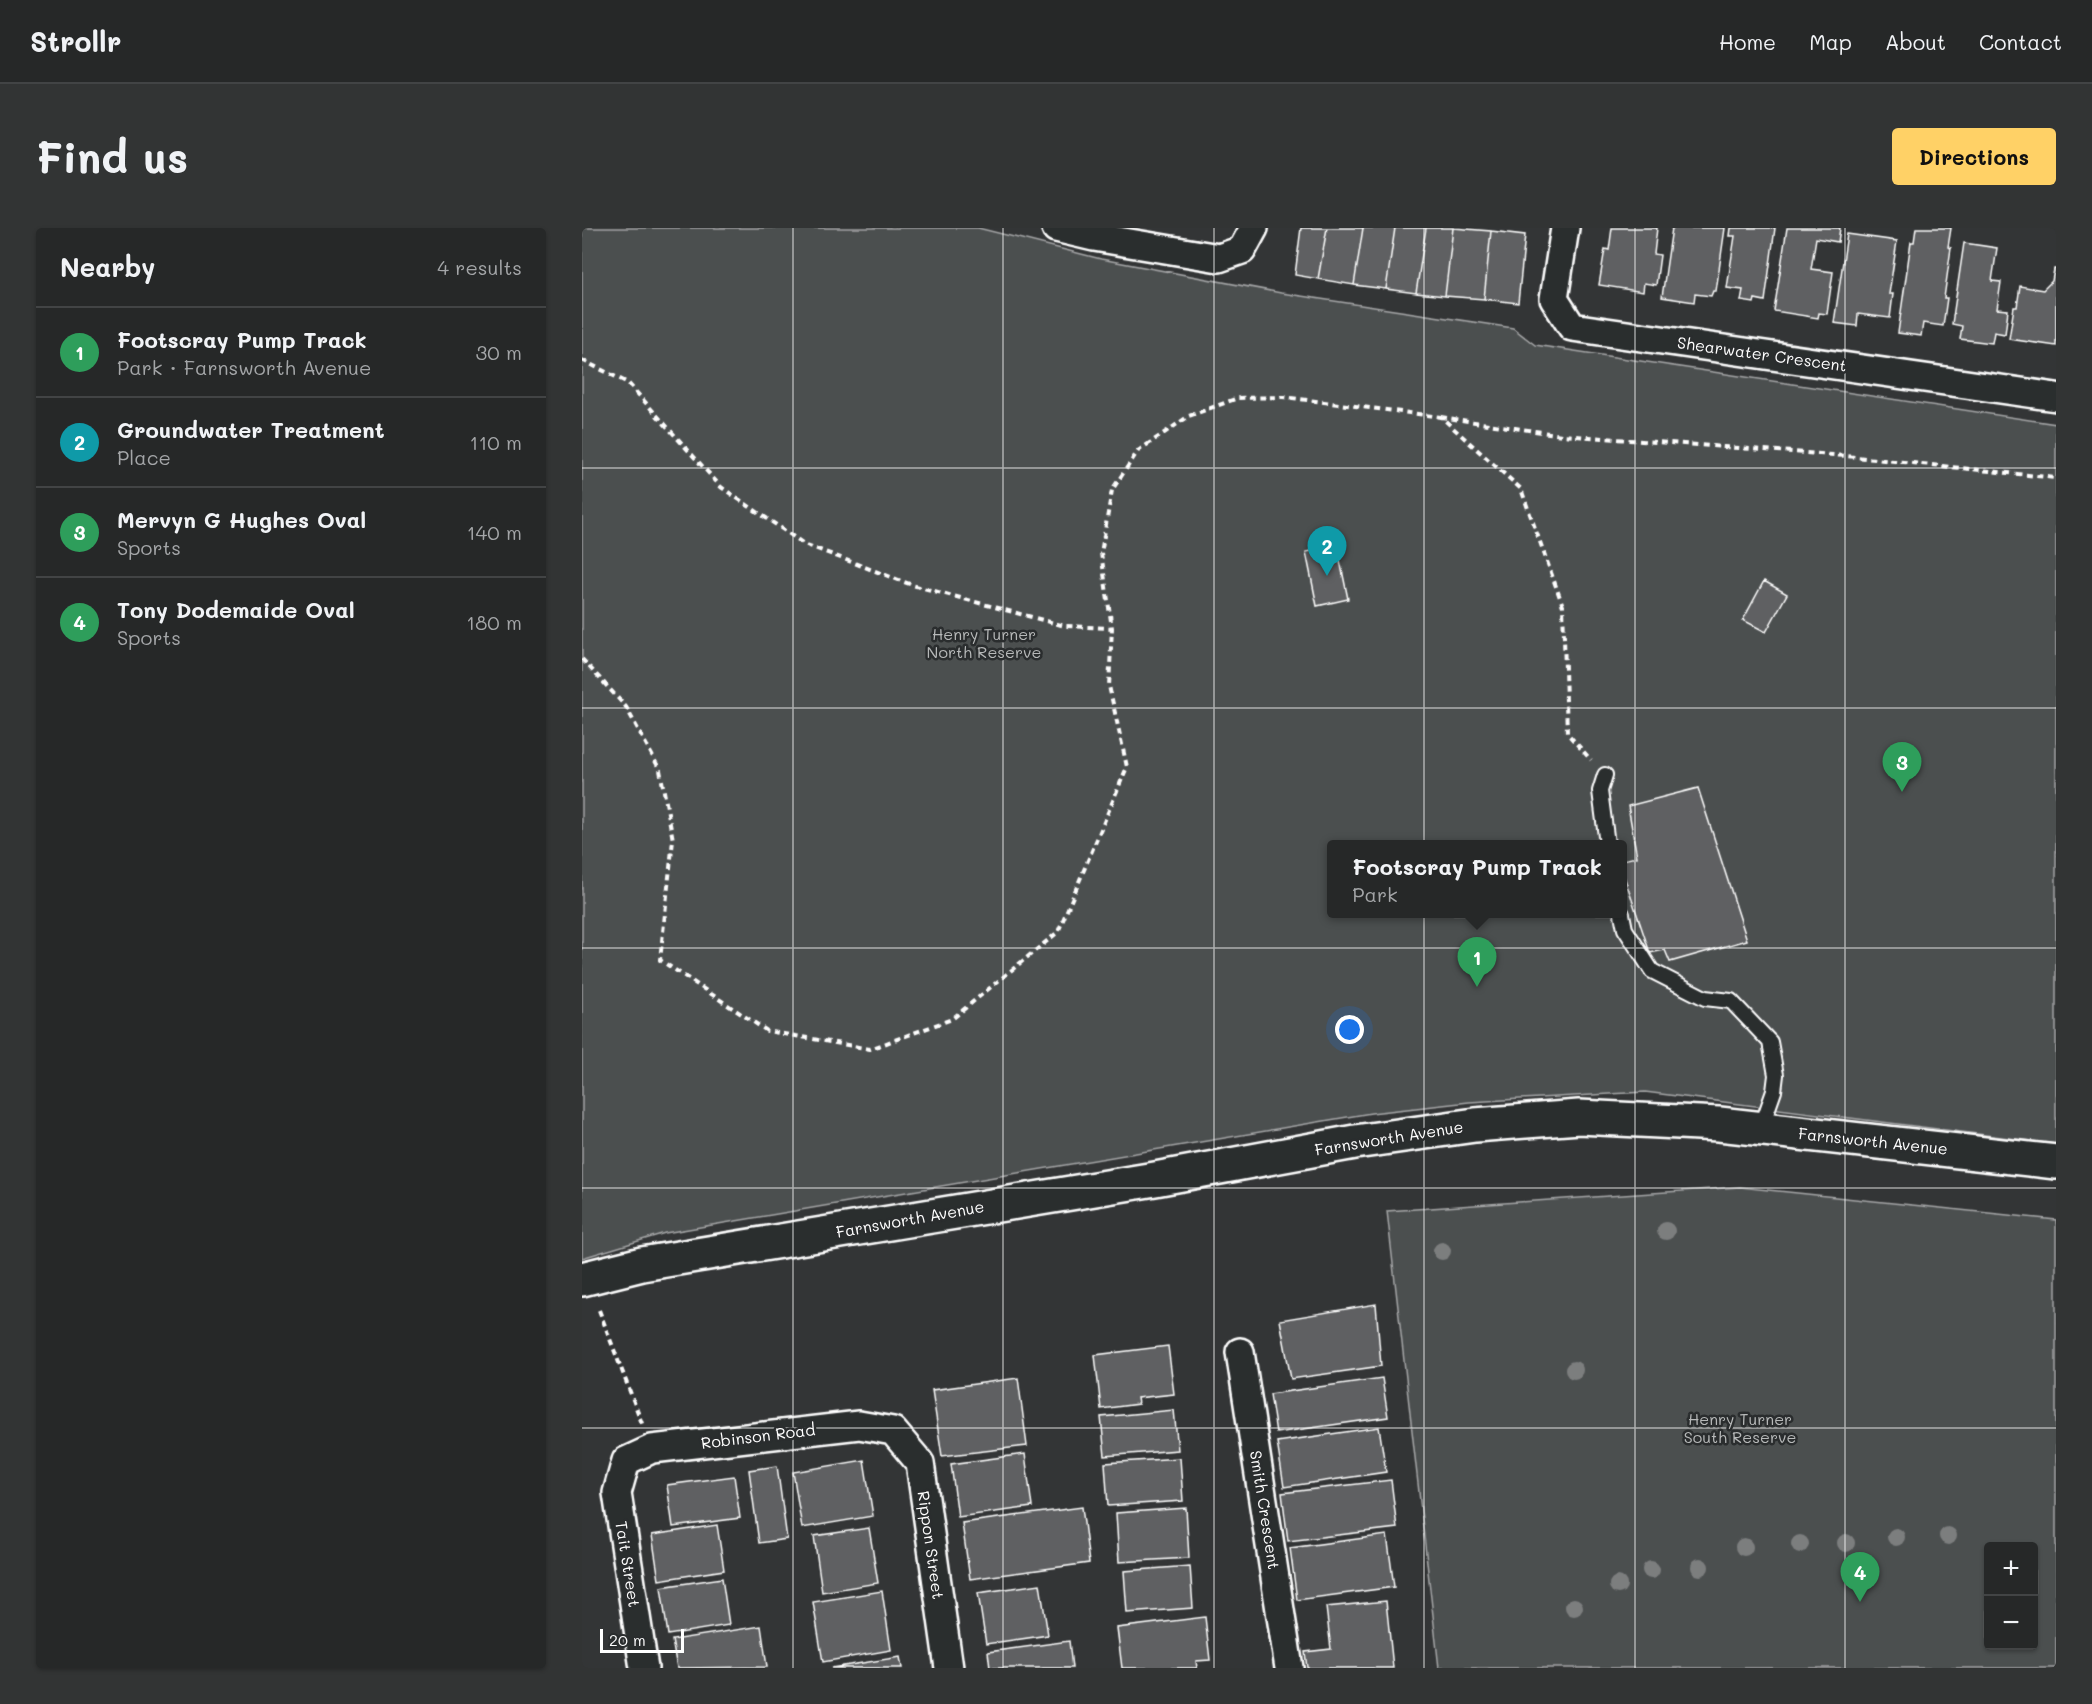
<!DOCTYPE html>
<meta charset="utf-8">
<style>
body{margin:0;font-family:Mali,sans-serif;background:#323434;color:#f1f3f6}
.controls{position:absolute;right:18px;bottom:18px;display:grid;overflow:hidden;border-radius:6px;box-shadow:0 2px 4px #0004}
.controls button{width:54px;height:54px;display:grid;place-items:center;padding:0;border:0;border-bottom:2px solid #424445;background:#262828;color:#f1f3f6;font:30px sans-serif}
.scale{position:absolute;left:18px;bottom:15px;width:84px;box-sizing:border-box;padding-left:6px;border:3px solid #fff;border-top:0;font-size:16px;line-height:21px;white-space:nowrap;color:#fff;-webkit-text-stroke:4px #2a2d2e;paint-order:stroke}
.you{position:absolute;left:768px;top:802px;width:21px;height:21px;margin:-15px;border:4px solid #fff;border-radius:50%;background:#1a73e8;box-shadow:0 0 0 9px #1a73e833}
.badge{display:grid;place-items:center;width:39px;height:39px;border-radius:50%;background:#ffd166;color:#fff;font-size:20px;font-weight:700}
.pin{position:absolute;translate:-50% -50px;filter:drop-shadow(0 2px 3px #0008)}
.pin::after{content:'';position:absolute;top:32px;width:21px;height:18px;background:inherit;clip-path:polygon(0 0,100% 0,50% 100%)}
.popup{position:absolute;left:745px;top:612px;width:300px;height:78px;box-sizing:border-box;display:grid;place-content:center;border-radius:6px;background:#262828;filter:drop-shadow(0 2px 4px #0005);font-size:20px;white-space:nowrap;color:#a4a6a8}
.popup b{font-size:22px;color:#f1f3f6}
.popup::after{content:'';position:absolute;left:50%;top:100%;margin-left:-12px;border:12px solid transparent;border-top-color:#262828}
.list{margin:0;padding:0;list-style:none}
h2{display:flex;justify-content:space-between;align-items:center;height:78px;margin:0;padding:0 24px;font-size:26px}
h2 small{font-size:20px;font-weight:400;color:#a4a6a8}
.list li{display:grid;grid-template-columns:39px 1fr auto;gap:18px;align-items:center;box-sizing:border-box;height:90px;padding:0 24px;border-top:2px solid #424445}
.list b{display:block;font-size:22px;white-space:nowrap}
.list p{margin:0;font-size:20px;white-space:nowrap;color:#a4a6a8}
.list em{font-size:20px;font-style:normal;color:#a4a6a8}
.map{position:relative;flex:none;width:1474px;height:1440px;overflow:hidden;border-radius:6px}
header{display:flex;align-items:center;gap:36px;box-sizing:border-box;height:84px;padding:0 30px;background:#262828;border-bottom:2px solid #424445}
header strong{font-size:28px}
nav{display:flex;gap:33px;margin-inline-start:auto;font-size:21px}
.intro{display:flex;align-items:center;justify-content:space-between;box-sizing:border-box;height:144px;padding:0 36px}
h1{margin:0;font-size:42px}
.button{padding:15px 27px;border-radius:6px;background:#ffd166;color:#111;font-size:21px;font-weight:700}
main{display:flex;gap:36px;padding:0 36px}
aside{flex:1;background:#262828;border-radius:6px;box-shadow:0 2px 4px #0004}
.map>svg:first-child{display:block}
.green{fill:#4c4f50;stroke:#a6a7a8;stroke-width:1.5;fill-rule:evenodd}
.building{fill:#5f6162;stroke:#fff;stroke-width:1.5}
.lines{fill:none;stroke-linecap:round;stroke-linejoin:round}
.service-casing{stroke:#fff;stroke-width:18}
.minor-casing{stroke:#fff;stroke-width:32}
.secondary-casing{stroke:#fff;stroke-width:38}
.path{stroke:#fff;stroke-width:4;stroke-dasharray:6 4.5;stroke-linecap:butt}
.service{stroke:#2a2d2e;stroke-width:14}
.minor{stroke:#2a2d2e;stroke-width:27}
.secondary{stroke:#2a2d2e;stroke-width:33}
.tree{fill:#7c7e7e}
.grid{fill:none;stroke:#fff;stroke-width:1.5;stroke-opacity:0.55}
.labels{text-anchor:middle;stroke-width:5;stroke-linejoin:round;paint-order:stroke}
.street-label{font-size:16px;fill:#fff;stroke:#2a2d2e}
.park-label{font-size:16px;fill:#b7b9b9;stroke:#2a2d2e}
</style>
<header>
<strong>Strollr</strong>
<nav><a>Home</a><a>Map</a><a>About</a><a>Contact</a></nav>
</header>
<div class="intro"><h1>Find us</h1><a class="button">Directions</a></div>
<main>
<aside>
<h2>Nearby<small>4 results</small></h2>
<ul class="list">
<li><span class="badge" style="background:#2e9e5b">1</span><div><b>Footscray Pump Track</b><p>Park · Farnsworth Avenue</p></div><em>30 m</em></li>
<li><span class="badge" style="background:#0f9aa8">2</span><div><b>Groundwater Treatment</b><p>Place</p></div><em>110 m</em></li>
<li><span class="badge" style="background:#2e9e5b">3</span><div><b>Mervyn G Hughes Oval</b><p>Sports</p></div><em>140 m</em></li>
<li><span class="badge" style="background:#2e9e5b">4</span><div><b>Tony Dodemaide Oval</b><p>Sports</p></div><em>180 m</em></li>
</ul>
</aside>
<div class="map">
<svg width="1474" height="1440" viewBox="0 0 1474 1440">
<rect width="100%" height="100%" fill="#333536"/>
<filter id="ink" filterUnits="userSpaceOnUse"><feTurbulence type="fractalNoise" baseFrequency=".0167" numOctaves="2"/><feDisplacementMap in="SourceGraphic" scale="12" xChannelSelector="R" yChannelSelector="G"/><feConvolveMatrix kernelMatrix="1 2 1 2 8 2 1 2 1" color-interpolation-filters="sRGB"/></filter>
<g filter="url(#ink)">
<path class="green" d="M0 0H396L519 31 699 65 931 100 953 117 1474 196V916L1063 864 887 874 789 885 83 1005 0 1030ZM750 616H1040V686H750Z
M1158 959 1474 992V1440H857L805 983ZM1406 1318H1452V1418H1406Z"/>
<path class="building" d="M719 0H745L736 51 713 47Z
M745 0H781L772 57 736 51Z
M781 0H813L804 61 772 57Z
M813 0H844L834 65 804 61Z
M844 0H871L863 68 834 65Z
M871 0 909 3 902 71 863 68Z
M1030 0H1075L1072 26 1078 27 1074 57 1062 55 1061 64 1017 57 1023 21 1027 22Z
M1090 0H1143L1134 63H1131L1129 68 1113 66 1112 74 1080 69Z
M1149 0H1193L1183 73 1173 71 1172 75 1159 73 1161 62 1145 60 1153 8H1148Z
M1205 0H1258L1256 14 1234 10 1229 41 1251 44 1245 86 1237 85 1236 90 1192 83Z
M1334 0H1369L1366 19 1369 20 1362 70H1365L1361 98 1341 95 1339 108 1316 105 1329 14H1332Z
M909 3 943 7 936 75 902 71Z
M1265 6 1315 13 1307 66H1311L1308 90 1276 86 1275 98 1252 95Z
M1382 15 1415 20 1410 53 1419 54 1415 81 1426 82 1423 106 1412 104 1410 115 1378 111 1380 98 1370 96Z
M1472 41H1474V118L1427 111 1432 79H1435L1438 58 1461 62 1470 53Z
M755 318 766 371 735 378 724 324Z
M1182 353 1205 366 1184 404 1161 392Z
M1116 560 1165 712 1088 734 1083 722 1068 725 1040 642V632L1055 629 1046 578Z
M794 1076 799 1138 709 1151 698 1092Z
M586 1118 592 1166 555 1170 556 1176 519 1181 513 1127Z
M436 1150 445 1218 360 1228 350 1162Z
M800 1150 806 1189 694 1205 688 1166Z
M592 1182 596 1222 523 1228 519 1189Z
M797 1199 804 1244 702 1259 695 1214Z
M443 1226 450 1279 376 1289 369 1236Z
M598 1230 601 1273 526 1278 523 1235Z
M282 1232 291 1288 220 1300 211 1244Z
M195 1238 205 1311 177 1315 167 1242Z
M152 1248 158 1290 91 1299 85 1257Z
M809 1252 815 1300 706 1313 700 1265Z
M500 1279 507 1335 388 1351 380 1295Z
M604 1280 607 1330 537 1334 534 1285Z
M135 1297 142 1342 77 1352 70 1307Z
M287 1300 296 1355 240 1364 232 1308Z
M805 1307 812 1359 715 1372 708 1320Z
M608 1338 611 1380 545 1385 542 1343Z
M140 1350 147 1397 86 1407 79 1359Z
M458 1356 466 1407 404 1416 396 1365Z
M300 1363 309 1422 241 1434 231 1374Z
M804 1373 811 1440H725L723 1424 749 1421 744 1379Z
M623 1389 628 1432 614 1433 615 1440H540L535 1400Z
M179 1398 185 1439 95 1440 90 1412Z
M487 1413 490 1440H408L406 1424Z
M318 1429 320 1440H249Z"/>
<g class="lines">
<defs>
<path id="service" d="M1023 547 1018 563 1025 616
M1040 686 1043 701 1070 743 1123 770 1149 773 1188 814 1194 847 1192 863 1179 900"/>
<path id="minor" d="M474 0 512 9 637 30 660 22 672 0
M983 0 972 71 990 99 1474 169
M658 1124 707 1440
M62 1440 35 1265 44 1233 70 1221 277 1197 311 1203 338 1235 367 1440"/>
<path id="secondary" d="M0 1051 60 1036 573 951 773 914 893 897 997 889 1137 896 1474 934"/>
</defs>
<use href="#service" class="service-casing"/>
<use href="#minor" class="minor-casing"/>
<use href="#secondary" class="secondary-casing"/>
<path class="path" d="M0 132 46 155 139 259 222 316 330 357 483 398 530 400
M859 189 980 207 1264 228 1474 250
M0 431 44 479 78 542 91 612 78 732 185 803 288 821 370 791 476 704 545 539 527 458 530 400 519 325 530 262 556 223 607 188 656 170 702 169 859 189 939 261 981 378 985 505 1009 532
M17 1082 61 1198"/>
<use href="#service" class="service"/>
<use href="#minor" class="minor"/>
<use href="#secondary" class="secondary"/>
</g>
<g class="tree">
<circle cx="1084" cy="1003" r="9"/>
<circle cx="860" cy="1023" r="9"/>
<circle cx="992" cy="1142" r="9"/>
<circle cx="1366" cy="1308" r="9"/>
<circle cx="1314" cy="1309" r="9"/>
<circle cx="1264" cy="1315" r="9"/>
<circle cx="1218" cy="1316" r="9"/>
<circle cx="1162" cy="1319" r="9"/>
<circle cx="1118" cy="1339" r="9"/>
<circle cx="1069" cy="1342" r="9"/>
<circle cx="1036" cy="1357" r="9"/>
<circle cx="992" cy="1379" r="9"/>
</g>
</g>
<path class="grid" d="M211 0V1440M421 0V1440M632 0V1440M842 0V1440M1053 0V1440M1263 0V1440M0 240H1474M0 480H1474M0 720H1474M0 960H1474M0 1200H1474"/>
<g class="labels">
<g class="street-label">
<text transform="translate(1180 126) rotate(8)" y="6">Shearwater Crescent</text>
<text transform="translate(807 910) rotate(-9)" y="6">Farnsworth Avenue</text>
<text transform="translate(1291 913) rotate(6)" y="6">Farnsworth Avenue</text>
<text transform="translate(328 991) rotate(-10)" y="6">Farnsworth Avenue</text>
<text transform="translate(176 1208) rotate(-7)" y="6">Robinson Road</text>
<text transform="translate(683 1282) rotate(81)" y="6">Smith Crescent</text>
<text transform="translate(349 1317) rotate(82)" y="6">Rippon Street</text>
<text transform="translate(46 1336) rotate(81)" y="6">Tait Street</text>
</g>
<g class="park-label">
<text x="402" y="412">Henry Turner<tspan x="402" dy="18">North Reserve</tspan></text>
<text x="1158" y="1197">Henry Turner<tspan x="1158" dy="18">South Reserve</tspan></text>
</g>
</g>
</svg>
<div class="controls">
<button>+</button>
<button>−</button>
</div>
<div class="scale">20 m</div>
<div class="you"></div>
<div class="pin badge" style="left:895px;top:759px;background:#2e9e5b">1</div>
<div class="popup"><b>Footscray Pump Track</b>Park</div>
<div class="pin badge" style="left:745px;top:348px;background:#0f9aa8">2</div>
<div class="pin badge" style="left:1320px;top:564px;background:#2e9e5b">3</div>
<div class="pin badge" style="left:1278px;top:1374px;background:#2e9e5b">4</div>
</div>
</main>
